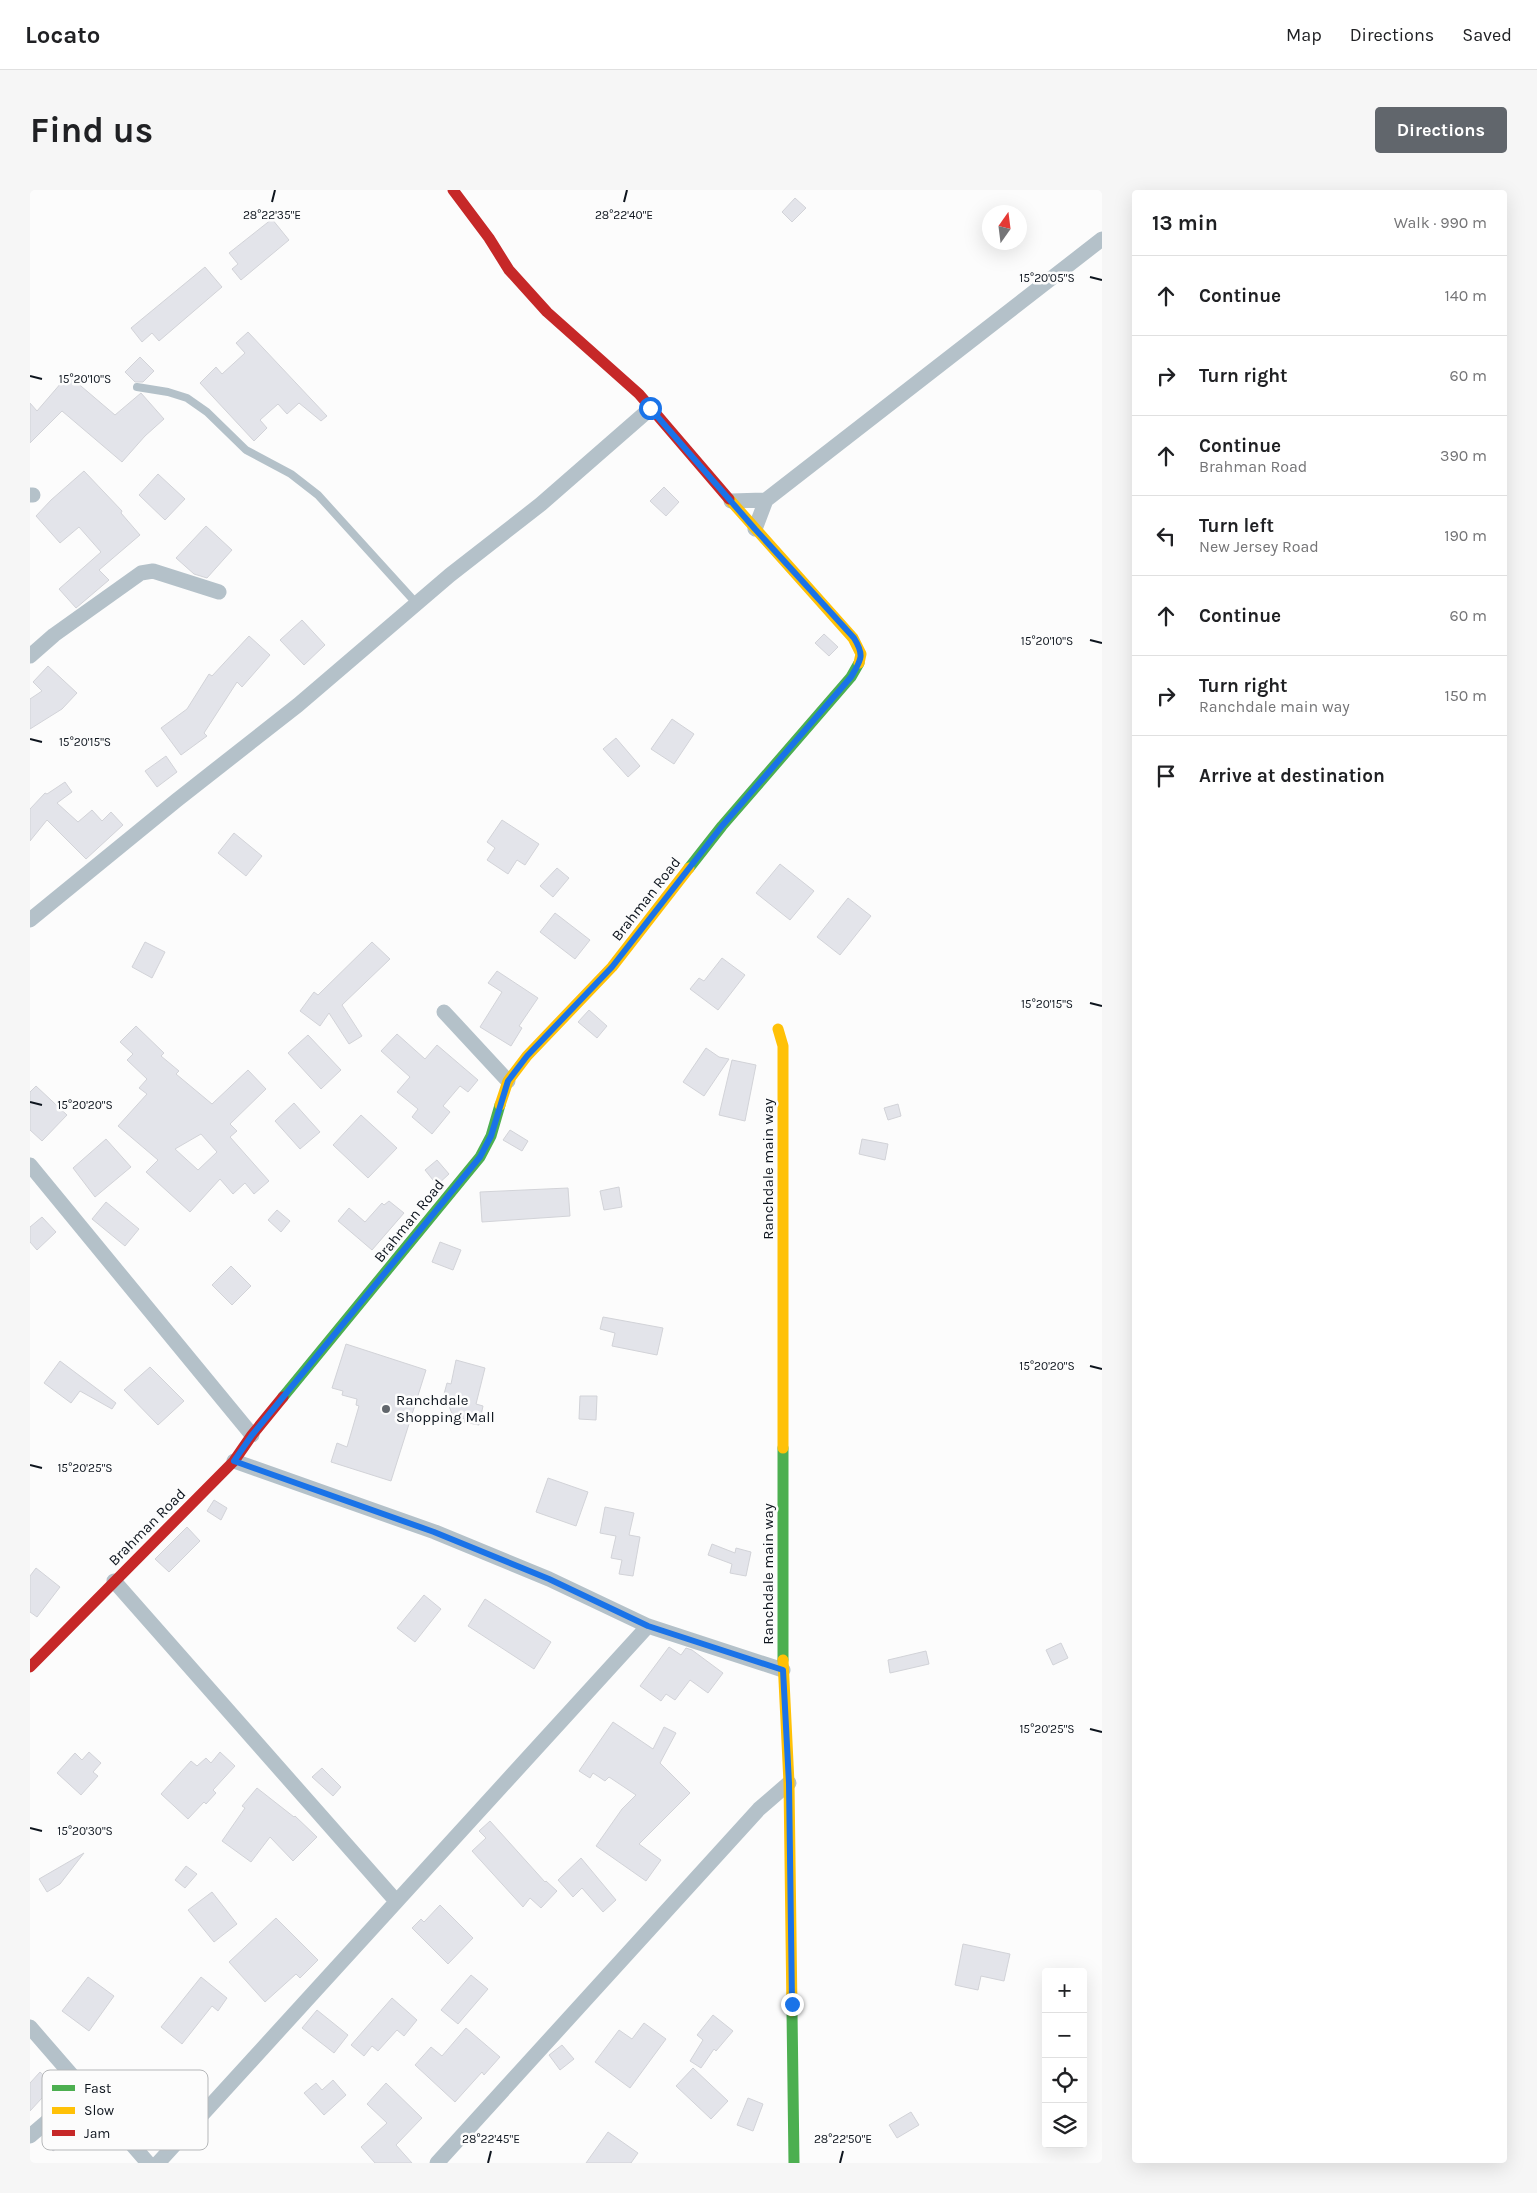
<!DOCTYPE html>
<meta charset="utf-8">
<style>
body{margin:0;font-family:Karla,sans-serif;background:#f6f6f6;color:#202124}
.controls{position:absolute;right:15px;bottom:15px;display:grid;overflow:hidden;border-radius:5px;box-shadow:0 5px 20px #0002}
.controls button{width:45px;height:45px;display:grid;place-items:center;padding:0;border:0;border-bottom:1px solid #e0e0e0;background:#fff;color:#202124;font:25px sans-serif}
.compass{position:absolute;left:952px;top:15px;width:45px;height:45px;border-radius:50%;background:#fff;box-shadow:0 5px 20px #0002;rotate:14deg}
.stop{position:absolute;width:15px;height:15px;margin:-11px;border:4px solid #1a73e8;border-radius:50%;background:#fff}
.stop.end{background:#1a73e8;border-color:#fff;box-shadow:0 1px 5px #0008}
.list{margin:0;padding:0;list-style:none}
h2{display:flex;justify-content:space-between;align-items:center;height:65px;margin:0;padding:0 20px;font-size:21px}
h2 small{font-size:16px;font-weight:400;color:#757577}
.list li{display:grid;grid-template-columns:32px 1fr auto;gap:15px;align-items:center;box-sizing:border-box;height:80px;padding:0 20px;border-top:1px solid #e0e0e0}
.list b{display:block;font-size:19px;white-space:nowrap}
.list p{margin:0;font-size:16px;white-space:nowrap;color:#757577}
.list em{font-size:16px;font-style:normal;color:#757577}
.icon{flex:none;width:28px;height:28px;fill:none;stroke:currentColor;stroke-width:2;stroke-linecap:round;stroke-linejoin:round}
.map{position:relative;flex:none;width:1072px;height:1973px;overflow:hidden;border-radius:5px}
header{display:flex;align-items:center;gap:30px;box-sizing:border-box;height:70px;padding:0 25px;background:#fff;border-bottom:1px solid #e0e0e0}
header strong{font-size:24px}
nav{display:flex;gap:28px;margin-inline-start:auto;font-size:18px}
.intro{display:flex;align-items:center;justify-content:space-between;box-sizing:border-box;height:120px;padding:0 30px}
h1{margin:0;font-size:35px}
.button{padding:12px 22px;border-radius:5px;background:#61666c;color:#fff;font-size:18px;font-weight:700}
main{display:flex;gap:30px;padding:0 30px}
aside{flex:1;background:#fff;border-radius:5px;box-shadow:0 5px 20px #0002}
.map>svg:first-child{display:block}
.building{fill:#e3e4ea;stroke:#d2d3d8;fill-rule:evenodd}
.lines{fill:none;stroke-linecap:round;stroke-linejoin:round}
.lane{stroke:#b4c1c9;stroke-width:8}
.street{stroke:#b4c1c9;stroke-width:15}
.fast{stroke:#4caf50;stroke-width:11}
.slow{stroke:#ffc107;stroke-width:11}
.jam{stroke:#c62828;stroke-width:11}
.route{stroke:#1a73e8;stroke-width:6}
.ticks{fill:none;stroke:#0e151e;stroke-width:2}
.poi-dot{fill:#61666c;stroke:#fcfcfc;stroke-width:2}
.labels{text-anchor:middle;stroke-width:5;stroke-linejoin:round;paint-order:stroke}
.street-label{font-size:15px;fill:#0e151e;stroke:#fcfcfc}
.poi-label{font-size:15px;fill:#0e151e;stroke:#fcfcfc;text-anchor:start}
.key{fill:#fcfcfc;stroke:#b5b7b9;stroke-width:1}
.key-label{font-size:14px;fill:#0e151e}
.ticks-label{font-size:12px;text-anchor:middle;fill:#0e151e;stroke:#fcfcfc;stroke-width:5;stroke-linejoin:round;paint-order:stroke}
</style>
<header>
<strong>Locato</strong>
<nav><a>Map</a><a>Directions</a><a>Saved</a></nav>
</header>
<div class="intro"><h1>Find us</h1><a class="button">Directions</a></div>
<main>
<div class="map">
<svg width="1072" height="1973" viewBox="0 0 1072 1973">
<rect width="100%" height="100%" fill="#fcfcfc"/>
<path class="building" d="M765 8 776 18 762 32 752 22Z
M242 29 259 50 211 90 202 79 208 74 199 63Z
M175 77 192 97 129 151 122 143 112 152 101 138Z
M218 142 297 226 291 231 269 213 257 224 248 214 230 230 237 238 224 251 170 193 186 177 192 184 215 163 206 153Z
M110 167 124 181 113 192H105L95 182Z
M38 185 85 225 111 203 134 229 115 246 92 272 32 221 0 253V213L7 221Z
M54 281 92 321 91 323 110 345 69 380 79 390 46 418 29 399 71 362 49 337 30 353 6 326 21 310Z
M128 284 155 309 135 330 109 305Z
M634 297 649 312 636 326 620 311Z
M176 336 202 360 177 388 164 384 146 368Z
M272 430 295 455 274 475 250 450Z
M794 444 808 457 799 466 785 453Z
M219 446 240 465 212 497 207 492 174 543 177 546 151 565 131 538 157 519 179 484 182 486Z
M18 476 47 503 32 519 0 539V509L12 501 3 492Z
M642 529 664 544 644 574 621 559Z
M586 548 610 576 598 587 573 559Z
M136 566 147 582 127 597 115 581Z
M35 592 42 602 27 613 48 632 62 620 72 631 81 622 93 635 56 669 17 630 0 651V619L15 603 17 604Z
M472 630 509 654 495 675 487 670 478 684 457 670 465 658 457 652Z
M204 643 232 666 216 686 188 663Z
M750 674 784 701 760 730 726 703Z
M527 678 539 688 523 707 510 696Z
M818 708 841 726 810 765 787 747Z
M525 723 560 750 545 769 510 742Z
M115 752 135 762 122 788 102 777Z
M342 752 360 769 312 815 332 846 319 854 299 823 290 836 270 821 284 802 288 805Z
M692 768 715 785 688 820 660 799 669 788 674 791Z
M467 781 508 808 489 836 492 838 481 856 450 837 472 802 458 793Z
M559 820 577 836 567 848 548 832Z
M106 836 134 863 131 866 149 881 146 884 182 914 218 880 236 899 200 934 207 941 200 947 239 991 224 1004 215 993 203 1004 190 989 160 1022 116 982 128 970 88 936 117 904 109 898 117 889 97 870 103 864 90 852ZM171 944 187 962 168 980 145 959Z
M367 844 395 869 407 855 448 890 438 902 430 896 413 916 420 922 402 944 382 927 388 919 367 902 380 887 351 861Z
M278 845 311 880 291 899 258 863Z
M676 858 689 867 699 869 674 906 653 892Z
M702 870 726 875 715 931 689 925Z
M6 896 37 925 12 951 0 940V902Z
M264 913 290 942 270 959 245 931Z
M868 914 871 926 858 930 854 918Z
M331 925 367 958 338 988 303 955Z
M480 940 498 951 492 961 473 950Z
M76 949 101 977 65 1007 43 978Z
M832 949 858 954 855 970 829 964Z
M407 970 419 984 407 995 395 980Z
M589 997 592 1017 574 1020 570 1001Z
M538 998 540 1026 452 1032 450 1002Z
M359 1011 374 1023 342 1060 308 1031 319 1018 335 1032 352 1013 354 1015Z
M76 1012 109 1039 95 1056 62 1029Z
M247 1020 260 1031 251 1042 238 1030Z
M12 1027 26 1042 7 1060 0 1052V1037Z
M410 1052 431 1060 423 1080 402 1072Z
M201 1076 221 1096 202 1115 182 1095Z
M573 1127 633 1138 627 1165 582 1156 585 1143 570 1139Z
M316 1154 396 1180 361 1291 301 1272 307 1253 317 1257 329 1216 326 1215 327 1209 312 1205 313 1201 302 1198Z
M426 1170 455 1178 446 1214 453 1216 449 1235 434 1232 435 1229 423 1226 414 1204 417 1193 421 1194Z
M30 1171 86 1213 82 1219 50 1201 41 1213 14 1193Z
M120 1177 154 1211 128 1235 94 1200Z
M550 1206H567L566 1230 549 1229Z
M518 1288 558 1302 546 1336 506 1322Z
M184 1310 197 1318 191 1330 177 1321Z
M575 1317 604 1323 599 1345 610 1347 603 1386 589 1384 592 1370 581 1368 586 1346 570 1343Z
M157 1337 170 1351 139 1382 125 1369Z
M682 1354 705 1363 706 1358 721 1362 716 1386 700 1383 702 1374 678 1365Z
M6 1378 30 1397 7 1427 0 1422V1386Z
M394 1405 411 1419 385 1452 367 1438Z
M455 1409 521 1452 504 1479 438 1436Z
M1031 1453 1038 1468 1023 1475 1016 1460Z
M639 1457 651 1465 656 1458 662 1460 693 1483 678 1503 660 1490 645 1510 636 1504 631 1511 610 1496Z
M896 1461 899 1474 860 1483 858 1470Z
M583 1532 623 1559 634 1537 646 1543 630 1573 660 1603 609 1654 631 1670 616 1691 566 1656 592 1619 606 1605 579 1587 575 1591 563 1583 560 1588 549 1581Z
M59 1562 71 1573 63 1582 68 1586 51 1605 27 1583 45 1563 52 1570Z
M190 1562 205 1576 183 1600 186 1603 176 1614 174 1612 158 1629 131 1604 161 1571 167 1576 176 1568 181 1573Z
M292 1578 311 1597 303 1606 282 1587Z
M227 1598 264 1627 265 1626 287 1647 263 1671 240 1647 221 1672 192 1651 215 1618 212 1616Z
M460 1631 515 1692 516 1691 527 1701 511 1718 500 1708 493 1717 442 1661 456 1648 449 1641Z
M54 1663 30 1694 17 1702 9 1689Z
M551 1668 586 1710 573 1722 552 1698 543 1707 528 1690Z
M156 1676 167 1684 155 1698 145 1690Z
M182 1702 207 1734 184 1752 158 1720Z
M410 1715 443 1748 418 1774 382 1738 391 1729 394 1732Z
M246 1728 288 1770 270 1788 266 1784 235 1812 199 1772Z
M933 1754 980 1764 974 1791 951 1786 948 1800 925 1795Z
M441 1785 458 1799 428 1834 411 1820Z
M58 1787 84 1806 59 1841 32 1821Z
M171 1787 197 1808 188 1821 182 1816 152 1854 131 1837Z
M362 1808 387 1830 374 1846 367 1840 348 1861 342 1856 334 1866 321 1855Z
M287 1820 318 1845 304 1863 272 1838Z
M683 1825 703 1841 686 1861 684 1859 671 1878 660 1871 673 1850 667 1845Z
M614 1833 636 1849 600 1898 565 1872 589 1840 602 1849Z
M436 1838 470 1867 454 1885 452 1882 425 1912 385 1875 401 1857 412 1866Z
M532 1855 544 1869 530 1880 519 1865Z
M663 1878 698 1911 681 1929 646 1896Z
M10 1882 24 1895 0 1921V1893Z
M303 1890 316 1905 294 1925 274 1903 286 1893 292 1900Z
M356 1893 392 1928 366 1955 382 1973H345L331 1957 357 1933 337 1914Z
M718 1908 733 1914 723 1941 707 1935Z
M881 1922 889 1935 867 1948 859 1935Z
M35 1935 43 1946 23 1961 15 1950Z
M578 1942 608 1963 601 1973H556Z"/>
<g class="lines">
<path class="lane" d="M107 197 138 202 157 208 177 222 216 260 261 284 288 305 387 414"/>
<path class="street" d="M0 305H3
M701 311 736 310
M725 339 736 310 1072 49
M0 466 24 445 111 383 123 381 189 402
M0 730 147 610 268 515 420 385 511 314 621 218
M414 822 478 891
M0 975 222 1245
M204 1271 405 1342 519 1389 618 1436 753 1480
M84 1391 366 1711
M0 1837 118 1973
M0 1946 54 1900
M128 1973 618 1436
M407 1973 729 1619 759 1593"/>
<path class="fast" d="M659 678 692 636 821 487 829 473
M253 1207 450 967 461 946 470 915
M753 1258V1470
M762 1821 764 1973"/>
<path class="slow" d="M699 309 823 448 831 464 829 473
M748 839 753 856V1258
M470 915 478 891 497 866 582 777 659 678
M753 1470 759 1593 762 1821"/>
<path class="jam" d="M423 0 459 48 479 80 517 122 609 204 699 309
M0 1477 204 1271 222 1245 253 1207"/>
</g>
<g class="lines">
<path class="route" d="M620 218 725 339 824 448C835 466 831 470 821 487L692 636 582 777 497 866 478 891 461 946 450 967 222 1245 204 1271 404 1342 519 1389 618 1436 753 1480 759 1593 762 1814"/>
</g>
<path class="ticks" d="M242 12 245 0M594 12 597 0M1060 87 1072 90M0 186 12 189M1060 450 1072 453M0 549 12 552M1060 813 1072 816M0 912 12 915M1060 1176 1072 1179M0 1275 12 1278M1060 1539 1072 1542M0 1638 12 1641M458 1973 461 1961M810 1973 813 1961"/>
<circle class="poi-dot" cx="356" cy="1219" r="5"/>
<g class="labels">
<g class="street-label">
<text transform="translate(616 709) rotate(-52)" y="5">Brahman Road</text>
<text transform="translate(738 979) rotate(-90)" y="5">Ranchdale main way</text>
<text transform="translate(379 1031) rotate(-51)" y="5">Brahman Road</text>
<text transform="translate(117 1337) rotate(-45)" y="5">Brahman Road</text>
<text transform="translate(738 1384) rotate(-90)" y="5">Ranchdale main way</text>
</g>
<g class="poi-label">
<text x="366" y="1215">Ranchdale<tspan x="366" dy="17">Shopping Mall</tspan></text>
</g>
</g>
<rect x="12" y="1880" width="166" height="80" rx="8" class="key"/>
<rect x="22" y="1895" width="23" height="6" fill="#4caf50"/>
<rect x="22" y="1917" width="23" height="7" fill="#ffc107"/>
<rect x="22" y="1940" width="23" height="6" fill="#c62828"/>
<g class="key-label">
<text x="54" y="1903">Fast</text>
<text x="54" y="1925">Slow</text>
<text x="54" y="1948">Jam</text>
</g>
<g class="ticks-label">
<text x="242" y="29">28°22'35"E</text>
<text x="594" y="29">28°22'40"E</text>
<text x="1017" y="92">15°20'05"S</text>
<text x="55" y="193">15°20'10"S</text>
<text x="1017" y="455">15°20'10"S</text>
<text x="55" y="556">15°20'15"S</text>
<text x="1017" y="818">15°20'15"S</text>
<text x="55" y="919">15°20'20"S</text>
<text x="1017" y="1180">15°20'20"S</text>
<text x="55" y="1282">15°20'25"S</text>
<text x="1017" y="1543">15°20'25"S</text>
<text x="55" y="1645">15°20'30"S</text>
<text x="461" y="1953">28°22'45"E</text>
<text x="813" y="1953">28°22'50"E</text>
</g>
</svg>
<div class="controls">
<button>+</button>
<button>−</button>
<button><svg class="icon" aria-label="locate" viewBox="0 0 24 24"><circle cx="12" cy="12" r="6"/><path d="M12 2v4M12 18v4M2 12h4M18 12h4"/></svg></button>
<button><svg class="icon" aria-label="layers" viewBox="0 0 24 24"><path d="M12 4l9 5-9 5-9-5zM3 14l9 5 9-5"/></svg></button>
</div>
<svg class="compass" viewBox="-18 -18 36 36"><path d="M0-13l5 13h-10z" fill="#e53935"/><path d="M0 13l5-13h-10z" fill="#757577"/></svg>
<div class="stop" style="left:620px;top:218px"></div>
<div class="stop end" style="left:762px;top:1814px"></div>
</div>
<aside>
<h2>13 min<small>Walk · 990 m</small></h2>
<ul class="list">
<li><svg class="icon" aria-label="ahead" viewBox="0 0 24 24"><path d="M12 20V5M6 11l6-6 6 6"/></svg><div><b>Continue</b></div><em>140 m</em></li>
<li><svg class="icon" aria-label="right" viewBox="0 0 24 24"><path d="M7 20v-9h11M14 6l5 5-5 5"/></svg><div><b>Turn right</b></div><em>60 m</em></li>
<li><svg class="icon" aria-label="ahead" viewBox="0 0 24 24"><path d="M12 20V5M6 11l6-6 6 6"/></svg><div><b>Continue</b><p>Brahman Road</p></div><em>390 m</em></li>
<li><svg class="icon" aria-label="left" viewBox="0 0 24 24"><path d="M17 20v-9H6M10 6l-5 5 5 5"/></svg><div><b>Turn left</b><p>New Jersey Road</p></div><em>190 m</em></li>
<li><svg class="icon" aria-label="ahead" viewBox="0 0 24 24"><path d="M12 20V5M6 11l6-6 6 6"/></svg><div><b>Continue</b></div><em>60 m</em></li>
<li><svg class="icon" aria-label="right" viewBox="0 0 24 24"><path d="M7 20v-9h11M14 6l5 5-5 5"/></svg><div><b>Turn right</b><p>Ranchdale main way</p></div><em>150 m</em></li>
<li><svg class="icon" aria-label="arrive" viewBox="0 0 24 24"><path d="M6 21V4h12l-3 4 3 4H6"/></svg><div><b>Arrive at destination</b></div></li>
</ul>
</aside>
</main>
